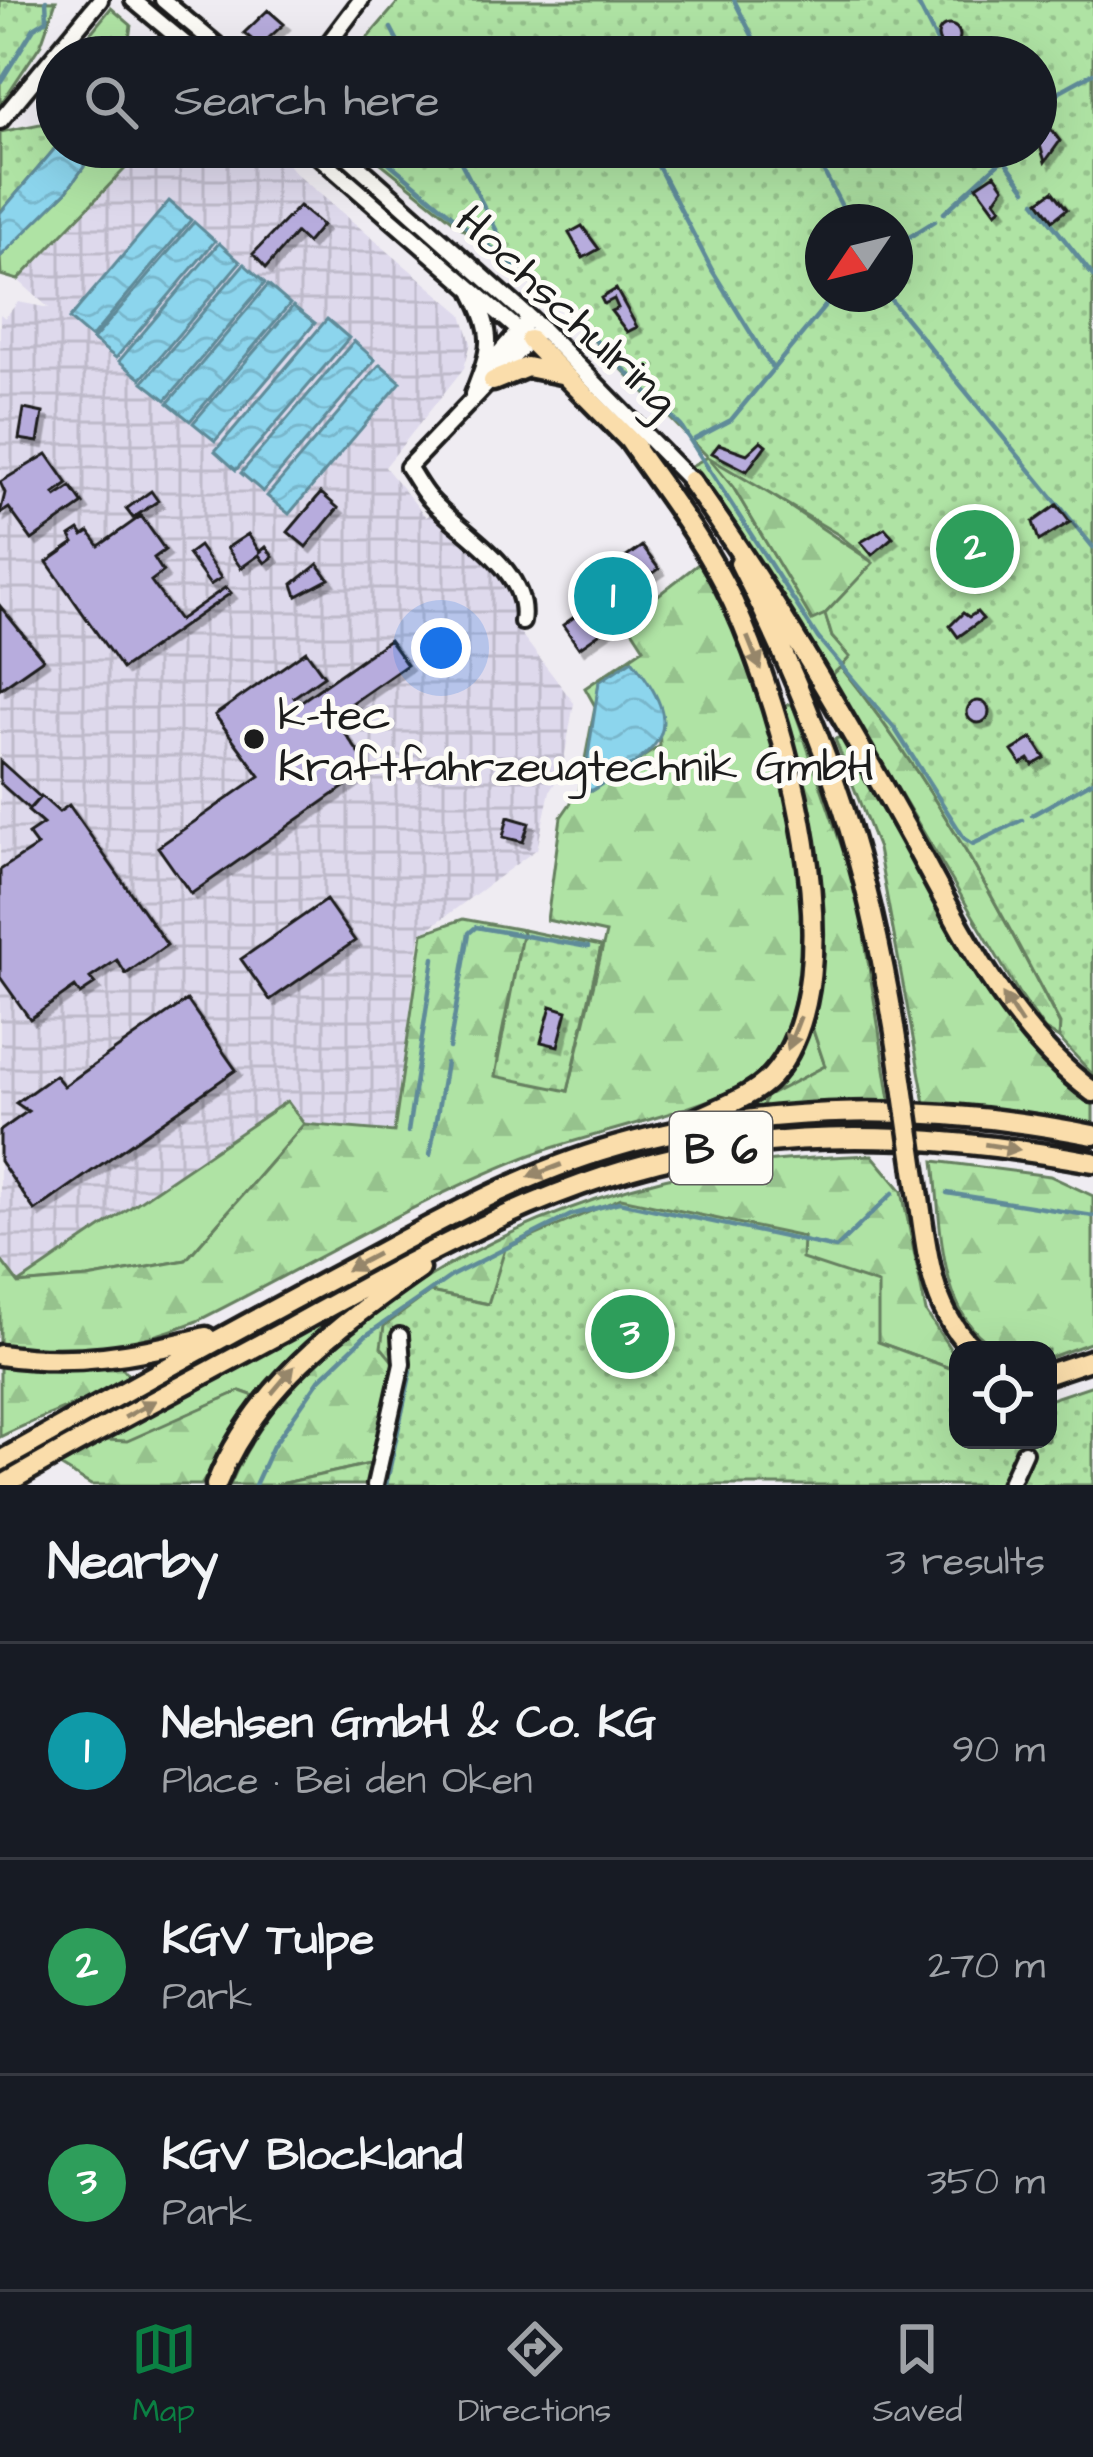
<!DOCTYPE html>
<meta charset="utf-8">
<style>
body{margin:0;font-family:"Architects Daughter",sans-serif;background:#242831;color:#f1f3f6}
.controls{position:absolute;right:36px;bottom:36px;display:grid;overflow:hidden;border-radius:24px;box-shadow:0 12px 48px #0002}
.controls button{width:108px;height:108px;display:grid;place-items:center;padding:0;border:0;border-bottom:3px solid #363941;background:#171b24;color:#f1f3f6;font:60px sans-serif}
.compass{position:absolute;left:805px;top:204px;width:108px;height:108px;border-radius:50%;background:#171b24;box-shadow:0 12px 48px #0002;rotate:235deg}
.you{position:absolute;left:441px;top:648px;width:42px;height:42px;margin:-30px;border:9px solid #fff;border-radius:50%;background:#1a73e8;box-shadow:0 0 0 18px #1a73e833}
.badge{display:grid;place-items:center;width:78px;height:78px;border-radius:50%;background:#0b8043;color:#fff;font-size:39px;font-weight:700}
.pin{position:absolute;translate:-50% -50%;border:6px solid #fff;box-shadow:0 3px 12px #0006}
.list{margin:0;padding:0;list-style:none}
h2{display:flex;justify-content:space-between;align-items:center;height:156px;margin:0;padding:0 48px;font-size:51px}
h2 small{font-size:39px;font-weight:400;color:#9ea1a6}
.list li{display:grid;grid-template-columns:78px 1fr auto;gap:36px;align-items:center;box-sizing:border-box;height:216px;padding:0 48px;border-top:3px solid #363941}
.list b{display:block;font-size:45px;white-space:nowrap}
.list p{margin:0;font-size:39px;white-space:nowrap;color:#9ea1a6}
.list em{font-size:39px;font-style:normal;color:#9ea1a6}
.icon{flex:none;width:66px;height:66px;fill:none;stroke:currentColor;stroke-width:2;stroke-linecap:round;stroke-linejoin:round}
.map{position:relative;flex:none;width:1093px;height:1485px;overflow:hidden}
.search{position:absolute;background:#171b24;box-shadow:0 12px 48px #0002;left:36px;right:36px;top:36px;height:132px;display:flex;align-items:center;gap:30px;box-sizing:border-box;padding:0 42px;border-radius:66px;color:#9ea1a6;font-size:45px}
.sheet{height:804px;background:#171b24}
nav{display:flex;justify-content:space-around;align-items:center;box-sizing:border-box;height:168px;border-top:3px solid #363941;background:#171b24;font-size:33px;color:#9ea1a6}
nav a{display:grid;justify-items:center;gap:6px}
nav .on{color:#0b8043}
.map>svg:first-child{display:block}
.industrial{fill:url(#industrial-grid)}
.grass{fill:#afe3a4;stroke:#668060;stroke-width:3}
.forest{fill:url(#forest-firs);stroke:#668060;stroke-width:3;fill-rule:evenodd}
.garden{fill:url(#garden-dots);stroke:#668060;stroke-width:3;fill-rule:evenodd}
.water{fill:url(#water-waves);stroke:#5f8b99;stroke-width:3}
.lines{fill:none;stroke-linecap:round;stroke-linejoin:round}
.stream{stroke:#5f8b99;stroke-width:4.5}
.building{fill:#b7acdd;stroke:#1c1c1c;stroke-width:3;filter:url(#shadow)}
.minor-casing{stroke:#1c1c1c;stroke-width:22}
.highway-casing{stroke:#1c1c1c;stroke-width:27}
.minor{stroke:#fdfcf7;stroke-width:14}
.highway{stroke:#faddab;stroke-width:18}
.highway-bridge-casing{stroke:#1c1c1c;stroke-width:27;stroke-linecap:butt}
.highway-bridge{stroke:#faddab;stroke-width:18}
.oneway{fill:#96866b}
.poi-dot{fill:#1c1c1c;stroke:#fdfcf7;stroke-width:4.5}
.labels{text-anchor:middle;stroke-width:10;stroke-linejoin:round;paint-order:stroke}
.shield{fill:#fdfcf7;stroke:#605f5e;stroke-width:3}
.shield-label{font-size:42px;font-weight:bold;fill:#1c1c1c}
.street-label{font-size:45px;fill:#1c1c1c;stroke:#fdfcf7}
.poi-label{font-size:45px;fill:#1c1c1c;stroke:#fdfcf7;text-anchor:start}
</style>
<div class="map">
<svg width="1093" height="1485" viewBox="0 0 1093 1485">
<defs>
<pattern id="industrial-grid" width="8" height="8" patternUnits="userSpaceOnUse" patternTransform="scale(3)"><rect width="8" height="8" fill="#ded9ec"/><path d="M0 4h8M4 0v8" fill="none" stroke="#bebaca"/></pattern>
<pattern id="forest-firs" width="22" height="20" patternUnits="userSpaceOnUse" patternTransform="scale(3)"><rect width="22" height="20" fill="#afe3a4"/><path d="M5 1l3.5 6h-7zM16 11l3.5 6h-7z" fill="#96c28d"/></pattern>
<pattern id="garden-dots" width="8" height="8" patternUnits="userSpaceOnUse" patternTransform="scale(3)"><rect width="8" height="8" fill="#afe3a4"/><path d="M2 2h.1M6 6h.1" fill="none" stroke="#96c28d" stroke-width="1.8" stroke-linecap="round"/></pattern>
<pattern id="water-waves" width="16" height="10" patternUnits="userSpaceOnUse" patternTransform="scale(3)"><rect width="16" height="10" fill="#8cd5ed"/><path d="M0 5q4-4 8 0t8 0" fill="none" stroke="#78b6cb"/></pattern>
<filter id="shadow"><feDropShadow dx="5.5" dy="5.5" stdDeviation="0" flood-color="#0004"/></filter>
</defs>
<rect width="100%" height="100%" fill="#efecf2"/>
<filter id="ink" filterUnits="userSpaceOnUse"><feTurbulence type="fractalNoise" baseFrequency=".00833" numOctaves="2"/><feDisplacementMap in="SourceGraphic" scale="24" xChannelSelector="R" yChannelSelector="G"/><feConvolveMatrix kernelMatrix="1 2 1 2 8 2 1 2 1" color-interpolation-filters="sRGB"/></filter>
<g filter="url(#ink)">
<path class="industrial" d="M146 147H275L294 172 462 314 471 343 464 368 385 467 426 517 441 508 510 575 523 623 518 630 574 703 562 771 550 791 537 849 420 935 394 1132 304 1124 287 1101 18 1284 0 1259V314L5 318 18 302 49 308 18 280Z"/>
<path class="grass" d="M98 147H146L18 280 1 275 0 257 66 192Z
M708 457 733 487 812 619 825 614 832 637 850 658 831 676 691 466Z
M811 1024 825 1066 767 1097 762 1108 713 1116C765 1089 783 1078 811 1024Z
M287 1101 304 1124 186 1260 88 1278 18 1284Z
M348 1308 284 1363 257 1397 240 1391 127 1442 105 1440Z"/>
<path class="forest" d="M111 8 131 25 129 39 117 57H71Z
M711 454 874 563 825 614 812 620 733 487 708 457Z
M702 561C760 667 862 973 761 1072 723 1108 579 1135 523 1158 411 1203 305 1267 197 1321 133 1346 69 1360 0 1343V1259L19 1284 88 1278 186 1260 304 1124 394 1132 423 933 463 919 523 930 497 1058 568 1091 606 933 547 920 561 817 579 791 595 706 585 688 644 648 626 620ZM632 660 658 707 660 746 591 791 584 788 599 682Z
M841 667C930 778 995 899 1060 1025L1059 1038 1045 1030 1018 992 831 676Z
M792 703 857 891 890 1100 762 1108 766 1097 825 1066 811 1024 821 969 813 825 782 707Z
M843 736C898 831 1002 1053 1093 1104V1123L925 1103 878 849 835 739Z
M872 1155 902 1191 926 1312 958 1361V1371L877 1342 801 1259 803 1237 488 1304 430 1292 395 1364 374 1463 276 1485H230C296 1326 506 1218 664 1179 732 1162 803 1158 872 1155Z
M934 1161 1050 1176 1093 1196V1342L1048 1358V1350C1031 1350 1007 1354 992 1345 937 1313 941 1216 934 1161Z
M0 1364 45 1371 120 1365 130 1377C88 1402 43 1415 0 1437Z
M240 1391 257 1397 201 1485H91L60 1466 105 1440 127 1441Z"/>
<path class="garden" d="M0 0 56 1 41 44 0 105Z
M400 0H1093V1075L1059 1038 1060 1024C995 899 930 778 841 667L850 657 832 637 825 614 873 563 839 535 708 457 562 308 361 147H1036V57H351ZM823 222H895V294H823Z
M50 122 57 128V146L0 213V132Z
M523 930 601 946 568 1091 495 1076Z
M621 1198 803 1237 802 1259 878 1284V1342L958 1371V1440H1048V1400L1093 1385V1485H276L374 1463 395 1364 381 1347 384 1326 430 1292 488 1304 505 1249Z"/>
<path class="water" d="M57 146 98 147 66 192 0 257V213Z
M169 201 191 220 91 338 69 319Z
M194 222 215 241 116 358 93 340Z
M219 243 240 262 141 379 119 361Z
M244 264 265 283 166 400 143 382Z
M268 285 290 304 190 421 168 403Z
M293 306 315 323 215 441 193 423Z
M327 319 349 338 236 470 215 451Z
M354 341 375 360 263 492 241 473Z
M380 364 401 382 289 514 267 496Z
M632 660C693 736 656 750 591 791L583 789 599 682Z"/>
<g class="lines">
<path class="stream" d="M734 0 763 57
M916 0 945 57
M391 28 406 57
M592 39 602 57
M1 81 34 28 47 20 46 0
M1036 123 1060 91 1093 73
M370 147 560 305 681 426 818 638 895 729 964 838 973 844 1022 820
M453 147 514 264
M648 147 712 270 771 366
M811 147 850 222
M995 147 1026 190
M1035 202 1093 276
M944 213 1016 147
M895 246 935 221
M886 294 1093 547
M695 439 731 420 835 294
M1032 815 1093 781
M449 1048 469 933 476 927 588 947
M408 1132 434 958
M430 1155 446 1063
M947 1193 1093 1216
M255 1485 273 1446 319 1380 365 1336 453 1275 571 1215 619 1202 836 1248 893 1193
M386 1485 411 1371"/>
</g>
<path class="building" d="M268 10 284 24 260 46 244 33Z
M938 36a11 11 0 1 1 22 0a11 11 0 1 1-22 0Z
M1047 124 1060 141 1045 162 1036 132Z
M995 174 1004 187 995 200 1001 208 996 212 977 186Z
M1053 191 1067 209 1053 220 1039 201Z
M299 206 322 225 307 243 296 233 266 268 253 254Z
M582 226 599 249 583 258 569 233Z
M616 289 637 327 627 332 611 311 618 308 614 299 604 304 601 298Z
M24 409 43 413 38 442 19 439Z
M761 441 766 445 747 471 712 453 719 444 747 454Z
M47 454 68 484 54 494 56 497 71 487 83 504 32 540 9 508 0 514 5 493 0 482Z
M151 491 158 501 133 518 126 509Z
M321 493 338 508 306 547 288 532Z
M1057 505 1070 522 1039 541 1033 522Z
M141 516 165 550 154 558 163 572 151 581 179 620 226 587 231 593 122 669 47 562 74 543 70 536 79 530 83 536 89 532 99 546Z
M885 528 893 537 872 555 861 542Z
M248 534 260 552 266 547 273 557 265 563 259 555 241 568 227 548Z
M199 546 221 578 210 585 188 554Z
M642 546 659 569 631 589 642 604 579 648 563 625 595 602 584 587Z
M318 564 329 579 297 596 293 584Z
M0 606 43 659 0 689Z
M977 612 983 619 958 637 950 626 963 613 969 617Z
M389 640 407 665 325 722 329 728 337 722 370 769 191 894 158 847 260 776 215 715 306 651 324 676 294 697 299 703Z
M967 712a11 11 0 1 1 22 0a11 11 0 1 1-22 0Z
M1032 738 1045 758 1033 765 1029 759 1021 764 1012 751Z
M0 761 40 797 29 809 0 783Z
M41 796 59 812 69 805 167 945 126 974 117 960 90 978 95 984 80 994 75 987 30 1019 0 977V870L37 846 28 834 43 824 28 811Z
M508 817 529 823 523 842 503 837Z
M326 900 355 941 270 1000 241 959Z
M187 1000 236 1070 35 1211 0 1161V1131L28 1111 16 1103 55 1075 64 1086Z
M551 1006 567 1011 558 1046 541 1042Z"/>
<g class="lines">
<defs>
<path id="minor" d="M133 0 201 57
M163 0 231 57
M318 57 361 0
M0 121 100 0
M308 147 530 340
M337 147 541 328 691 481
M473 293C496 337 490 350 473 394
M488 366 525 324
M522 622C531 569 458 532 429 498 421 489 415 477 408 467L536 333
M375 1485 402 1364 400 1336
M1009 1485 1024 1452"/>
<path id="highway" d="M530 340 636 447
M493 381 527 367 561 374
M629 440C665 492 706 544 733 602 783 710 861 975 772 1076 751 1099 712 1110 685 1125
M691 481C770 590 838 707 904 825 957 920 1004 1026 1093 1092
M740 563C828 737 870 865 899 1058
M918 1191C927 1247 929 1310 974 1350
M0 1355C73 1366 135 1355 206 1337
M1048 1374 1093 1359
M0 1461C119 1394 238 1328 359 1264 443 1219 524 1173 615 1147 769 1102 937 1104 1093 1135
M3 1485C97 1430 194 1380 290 1328 422 1255 555 1178 705 1151 835 1127 965 1139 1093 1162
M216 1485C255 1388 336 1327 419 1269"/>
</defs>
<use href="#minor" class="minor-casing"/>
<use href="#highway" class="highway-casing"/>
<use href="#minor" class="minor"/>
<use href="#highway" class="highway"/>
<defs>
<path id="highway-bridge" d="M899 1058 918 1191"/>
</defs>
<use href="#highway-bridge" class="highway-bridge-casing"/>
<use href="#highway-bridge" class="highway-bridge"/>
</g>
<defs><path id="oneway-solid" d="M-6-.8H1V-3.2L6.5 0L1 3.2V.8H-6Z" transform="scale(3)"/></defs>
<g class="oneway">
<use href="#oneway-solid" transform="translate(754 653) rotate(68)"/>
<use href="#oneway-solid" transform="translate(1012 1009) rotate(-123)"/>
<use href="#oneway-solid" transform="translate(794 1033) rotate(111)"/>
<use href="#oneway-solid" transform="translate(1002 1147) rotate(9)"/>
<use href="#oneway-solid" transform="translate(545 1171) rotate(159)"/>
<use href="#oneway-solid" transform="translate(362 1262) rotate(152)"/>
<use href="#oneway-solid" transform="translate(283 1380) rotate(-50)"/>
<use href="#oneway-solid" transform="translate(140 1409) rotate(-29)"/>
</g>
</g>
<circle class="poi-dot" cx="254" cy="739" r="12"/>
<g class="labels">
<rect class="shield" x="670" y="1112" width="102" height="72" rx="9"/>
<g class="shield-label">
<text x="721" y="1163">B 6</text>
</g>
<g class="street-label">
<text transform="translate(568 309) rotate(43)" y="16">Hochschulring</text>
</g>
<g class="poi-label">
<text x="278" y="729">k-tec<tspan x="278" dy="52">Kraftfahrzeugtechnik GmbH</tspan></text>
</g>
</g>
</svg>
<div class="controls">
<button><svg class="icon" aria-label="locate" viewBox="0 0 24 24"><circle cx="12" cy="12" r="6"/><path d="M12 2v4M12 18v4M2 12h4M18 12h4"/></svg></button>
</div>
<svg class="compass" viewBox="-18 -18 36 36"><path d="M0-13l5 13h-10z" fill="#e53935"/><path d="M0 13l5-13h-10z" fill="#9ea1a6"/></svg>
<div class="you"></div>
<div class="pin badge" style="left:613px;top:596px;background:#0f9aa8">1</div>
<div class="pin badge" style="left:975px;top:549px;background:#2e9e5b">2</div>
<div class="pin badge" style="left:630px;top:1334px;background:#2e9e5b">3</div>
<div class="search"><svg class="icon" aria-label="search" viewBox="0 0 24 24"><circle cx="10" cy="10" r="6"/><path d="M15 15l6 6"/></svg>Search here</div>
</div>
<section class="sheet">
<h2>Nearby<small>3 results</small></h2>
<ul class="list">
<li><span class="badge" style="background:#0f9aa8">1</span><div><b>Nehlsen GmbH &amp; Co. KG</b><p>Place · Bei den Oken</p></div><em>90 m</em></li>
<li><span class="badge" style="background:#2e9e5b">2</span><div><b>KGV Tulpe</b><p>Park</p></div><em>270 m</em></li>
<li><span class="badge" style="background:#2e9e5b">3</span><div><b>KGV Blockland</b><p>Park</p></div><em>350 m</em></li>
</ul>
</section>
<nav>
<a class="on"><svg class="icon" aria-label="map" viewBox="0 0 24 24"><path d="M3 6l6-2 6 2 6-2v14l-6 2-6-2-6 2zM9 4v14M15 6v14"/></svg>Map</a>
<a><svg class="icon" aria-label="directions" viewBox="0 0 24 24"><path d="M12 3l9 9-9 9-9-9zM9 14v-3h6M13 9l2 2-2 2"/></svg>Directions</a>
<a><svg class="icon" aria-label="saved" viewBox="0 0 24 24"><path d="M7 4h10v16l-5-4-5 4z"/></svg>Saved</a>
</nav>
